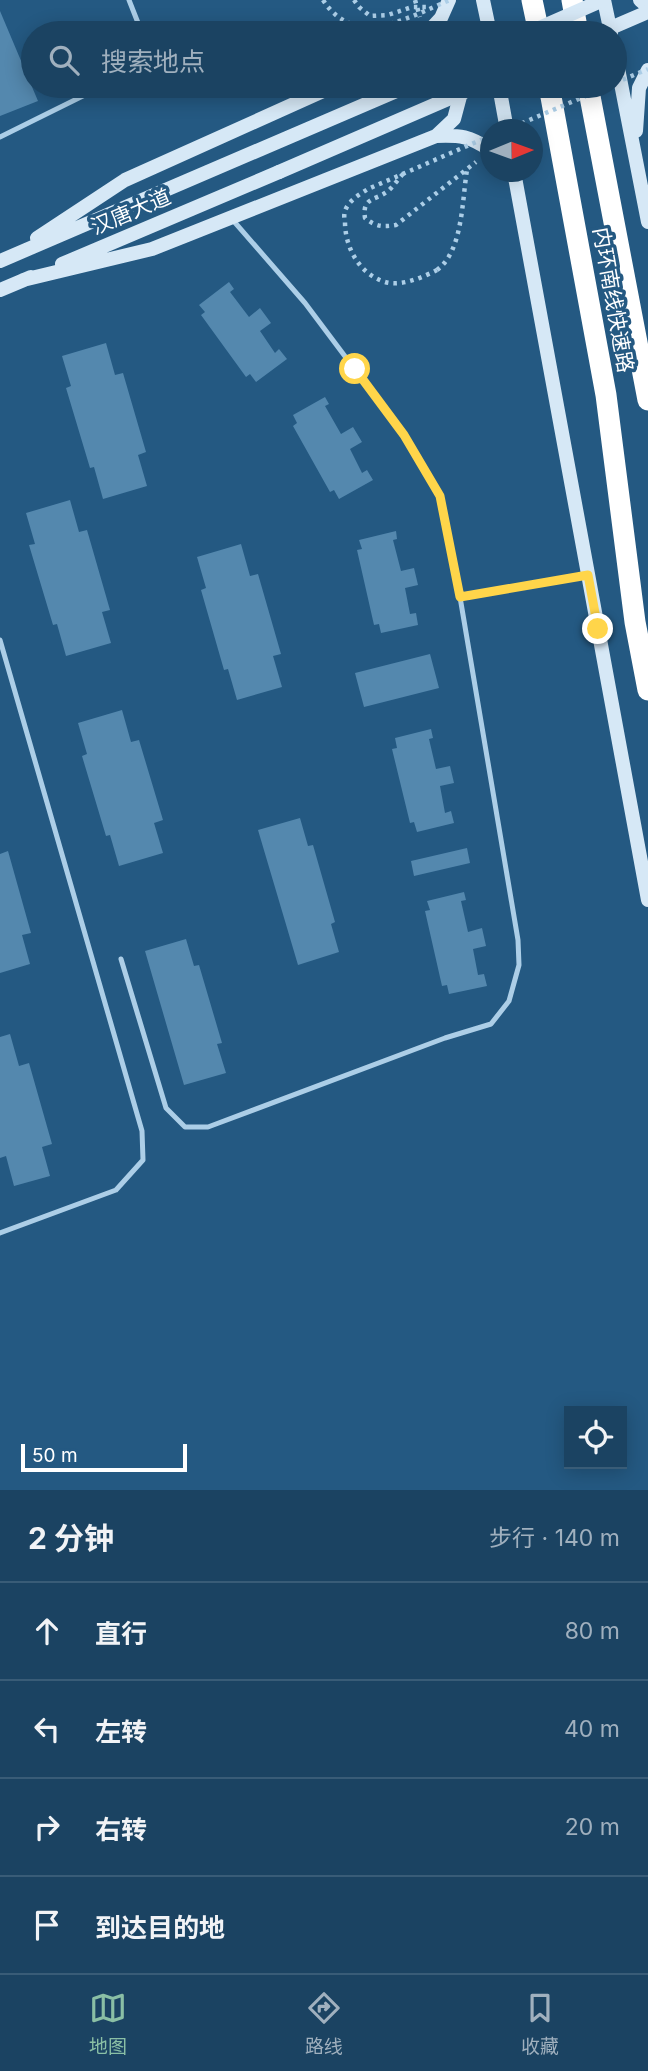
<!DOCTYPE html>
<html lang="zh">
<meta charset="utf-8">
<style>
body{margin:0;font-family:Inter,"Noto Sans SC",sans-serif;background:#284e6b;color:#f1f3f6}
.controls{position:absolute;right:21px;bottom:21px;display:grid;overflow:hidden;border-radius:0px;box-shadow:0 4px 18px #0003}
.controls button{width:63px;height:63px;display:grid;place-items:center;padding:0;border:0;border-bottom:2px solid #395c77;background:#1b4362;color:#f1f3f6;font:35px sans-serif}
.compass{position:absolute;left:480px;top:119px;width:63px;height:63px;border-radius:50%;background:#1b4362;box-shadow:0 4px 18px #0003;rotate:89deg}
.scale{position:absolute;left:21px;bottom:18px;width:166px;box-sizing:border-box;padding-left:7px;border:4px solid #fff;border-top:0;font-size:19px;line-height:24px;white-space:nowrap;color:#fff;-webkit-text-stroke:5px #245982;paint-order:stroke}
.stop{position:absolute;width:21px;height:21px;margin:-16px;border:5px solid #ffd54a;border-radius:50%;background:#fff}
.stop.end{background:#ffd54a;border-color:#fff;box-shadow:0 2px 7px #0008}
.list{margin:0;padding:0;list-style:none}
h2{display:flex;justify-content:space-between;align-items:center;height:91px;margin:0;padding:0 28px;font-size:30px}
h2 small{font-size:23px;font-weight:400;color:#a0b0be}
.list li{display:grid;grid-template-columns:46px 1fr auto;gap:21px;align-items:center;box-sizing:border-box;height:98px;padding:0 28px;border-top:2px solid #395c77}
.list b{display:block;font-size:26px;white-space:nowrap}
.list em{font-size:23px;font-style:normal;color:#a0b0be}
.icon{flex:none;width:38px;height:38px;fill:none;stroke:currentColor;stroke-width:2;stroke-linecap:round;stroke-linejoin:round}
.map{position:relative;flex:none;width:648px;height:1490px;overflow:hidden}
.search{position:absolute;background:#1b4362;box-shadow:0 4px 18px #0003;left:21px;right:21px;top:21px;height:77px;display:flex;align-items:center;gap:18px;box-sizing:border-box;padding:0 24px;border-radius:38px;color:#a0b0be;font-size:26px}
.sheet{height:483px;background:#1b4362}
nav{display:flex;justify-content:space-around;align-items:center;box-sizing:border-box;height:98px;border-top:2px solid #395c77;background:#1b4362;font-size:19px;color:#a0b0be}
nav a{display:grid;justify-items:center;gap:4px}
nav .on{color:#8abfa5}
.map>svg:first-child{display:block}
.building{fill:#5488ae}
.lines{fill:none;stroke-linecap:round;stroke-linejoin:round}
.path{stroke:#accee7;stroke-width:4.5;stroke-dasharray:3.5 5;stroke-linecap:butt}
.lane{stroke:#accee7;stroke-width:5}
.secondary{stroke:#d6e8f6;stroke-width:14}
.highway{stroke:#fff;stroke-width:21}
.path-bridge{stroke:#accee7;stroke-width:4.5;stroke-dasharray:3.5 5;stroke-linecap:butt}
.secondary-bridge{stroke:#d6e8f6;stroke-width:14}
.route{stroke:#ffd54a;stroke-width:9}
.labels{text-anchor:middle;stroke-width:7;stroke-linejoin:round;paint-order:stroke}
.street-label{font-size:21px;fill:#fff;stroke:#245982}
</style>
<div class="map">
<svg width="648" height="1490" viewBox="0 0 648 1490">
<rect width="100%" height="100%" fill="#245982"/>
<path class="building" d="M0 11 38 101 0 116Z
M229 282 234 289 230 292 249 317 260 308 271 323 260 331 275 353 279 349 287 359 256 382 250 374 246 377 201 315 205 312 199 305Z
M106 343 115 375 123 373 146 452 138 455 147 486 103 499 94 467 90 468 66 388 71 386 62 356Z
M325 397 329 404 325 406 341 434 353 427 362 442 350 449 362 473 367 470 373 480 339 499 334 490 330 492 293 426 297 423 293 415Z
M70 500 79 532 87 530 110 610 102 612 111 643 66 656 57 624 53 625 29 545 35 544 26 513Z
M396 531 397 539 393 540 401 571 414 568 418 585 405 588 410 614 416 613 418 625 381 633 379 624 374 625 357 550 362 549 359 540Z
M241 544 250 576 258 574 281 654 273 656 282 687 237 700 228 669 224 670 201 590 206 588 197 557Z
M430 654 439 688 364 707 355 673Z
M122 710 131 742 139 740 163 820 154 823 163 853 119 866 110 835 106 836 82 756 87 754 78 723Z
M431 729 433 738 429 739 436 769 450 766 454 783 440 786 445 813 451 811 454 823 417 832 414 822 410 823 392 749 397 748 395 738Z
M300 818 308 846 313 845 335 922 331 924 339 952 298 965 258 830Z
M467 848 470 863 414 876 411 861Z
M8 851 31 933 22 935 30 964 0 973V854Z
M464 892 466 900 461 901 468 932 482 928 486 946 473 949 478 975 484 974 487 986 449 994 447 985 442 986 425 911 430 910 427 901Z
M186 939 194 966 199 965 222 1043 217 1044 226 1073 184 1085 145 951Z
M10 1034 19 1066 29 1063 52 1144 42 1147 50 1176 14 1186 6 1156 0 1158V1037Z"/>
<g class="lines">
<path class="path" d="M415 0 420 17
M403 174C398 179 393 187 388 191 375 201 362 197 365 218 376 227 383 227 396 225L476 162
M437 270C463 251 462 200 467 170"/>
<path class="lane" d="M129 0 142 33
M0 137 103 86
M231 218 305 303 404 435 440 496 460 597 585 575
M0 640 142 1131 143 1160 116 1190 0 1233
M121 959 166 1108 185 1127H208L445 1038 491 1024 509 1001 519 965 518 940 460 597"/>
<path class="secondary" d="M483 0 490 33
M604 0 611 33
M640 0 648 7
M427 33 441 18 449 0
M615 53 648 222
M499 86 507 130
M636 131 639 88 648 70
M436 136 454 119 462 89 461 86
M514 172 648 900
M37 238 125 180 334 86
M0 261 408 86
M62 264 279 172
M23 280 152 249 436 136C460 135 470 136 490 150
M0 290 31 277"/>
<path class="highway" d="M532 0 539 33
M572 0 578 33
M549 86 606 395 635 622 648 690
M588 86 648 400"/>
<path class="path-bridge" d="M323 0C355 50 409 17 450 0
M354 0 359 7 370 16 388 15 412 7H428
M615 83 648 69
M506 130 609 86
M437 270C423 277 401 287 385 282 359 274 345 247 345 222 344 220 344 213 345 211 348 201 360 194 368 189L490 136"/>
<path class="secondary-bridge" d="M528 33 603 0
M599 33 648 12
M279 172 478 86"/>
</g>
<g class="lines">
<path class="route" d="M355 369 404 435 440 496 460 597 588 575 598 629"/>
</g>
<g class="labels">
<g class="street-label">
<text transform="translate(131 212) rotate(-23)" y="7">汉唐大道</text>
<text transform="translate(613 300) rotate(80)" y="7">内环南线快速路</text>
</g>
</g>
</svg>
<div class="controls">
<button><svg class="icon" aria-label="locate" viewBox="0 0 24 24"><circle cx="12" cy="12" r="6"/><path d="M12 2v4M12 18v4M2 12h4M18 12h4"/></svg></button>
</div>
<svg class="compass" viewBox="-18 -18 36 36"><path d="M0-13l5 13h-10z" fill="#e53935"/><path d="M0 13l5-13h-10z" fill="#a0b0be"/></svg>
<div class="scale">50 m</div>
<div class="stop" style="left:355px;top:369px"></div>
<div class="stop end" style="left:598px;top:629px"></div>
<div class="search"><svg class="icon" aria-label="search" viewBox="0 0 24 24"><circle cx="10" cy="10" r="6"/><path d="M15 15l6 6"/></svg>搜索地点</div>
</div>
<section class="sheet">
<h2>2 分钟<small>步行 · 140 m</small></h2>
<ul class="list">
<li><svg class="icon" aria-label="ahead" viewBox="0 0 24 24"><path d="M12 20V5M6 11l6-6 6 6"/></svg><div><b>直行</b></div><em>80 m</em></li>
<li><svg class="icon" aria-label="left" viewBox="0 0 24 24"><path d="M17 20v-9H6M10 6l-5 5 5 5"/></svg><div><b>左转</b></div><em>40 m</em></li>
<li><svg class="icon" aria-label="right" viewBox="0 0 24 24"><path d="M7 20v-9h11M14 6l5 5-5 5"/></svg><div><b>右转</b></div><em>20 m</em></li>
<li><svg class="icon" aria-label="arrive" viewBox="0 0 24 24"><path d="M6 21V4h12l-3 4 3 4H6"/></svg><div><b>到达目的地</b></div></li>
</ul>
</section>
<nav>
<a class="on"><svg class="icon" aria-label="map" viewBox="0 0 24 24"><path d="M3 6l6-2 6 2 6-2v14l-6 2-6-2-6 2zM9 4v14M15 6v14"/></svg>地图</a>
<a><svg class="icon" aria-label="directions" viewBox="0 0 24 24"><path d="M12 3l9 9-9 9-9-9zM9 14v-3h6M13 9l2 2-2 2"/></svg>路线</a>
<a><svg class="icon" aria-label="saved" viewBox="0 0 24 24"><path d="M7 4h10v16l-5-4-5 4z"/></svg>收藏</a>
</nav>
